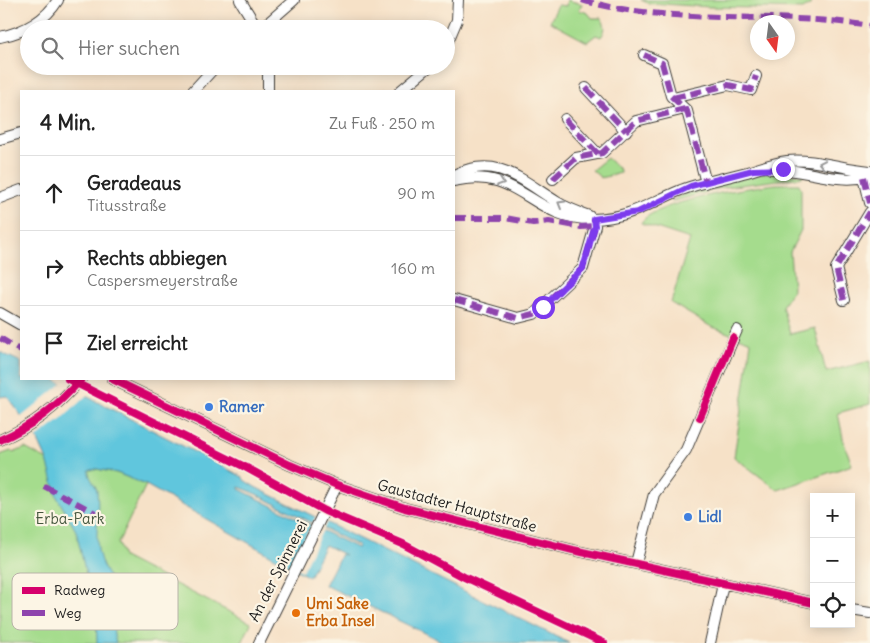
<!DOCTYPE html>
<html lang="de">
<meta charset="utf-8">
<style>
body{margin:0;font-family:Delius,sans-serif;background:#f6f6f6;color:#222}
.controls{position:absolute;right:15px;bottom:15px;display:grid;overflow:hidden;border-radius:0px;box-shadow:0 2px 12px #0003}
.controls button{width:45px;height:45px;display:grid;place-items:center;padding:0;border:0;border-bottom:1px solid #e0e0e0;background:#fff;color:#222;font:25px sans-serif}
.compass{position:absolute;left:750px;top:15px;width:45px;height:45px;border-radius:50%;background:#fff;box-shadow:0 2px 12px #0003;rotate:166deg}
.stop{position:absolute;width:15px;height:15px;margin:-11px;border:4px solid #7c3aed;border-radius:50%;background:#fff}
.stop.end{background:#7c3aed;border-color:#fff;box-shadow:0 1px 5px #0008}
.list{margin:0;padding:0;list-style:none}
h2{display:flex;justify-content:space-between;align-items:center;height:65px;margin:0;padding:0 20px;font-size:21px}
h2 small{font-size:16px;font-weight:400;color:#767676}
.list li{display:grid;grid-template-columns:32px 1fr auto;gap:15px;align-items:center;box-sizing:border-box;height:75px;padding:0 20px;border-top:1px solid #e0e0e0}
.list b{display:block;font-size:19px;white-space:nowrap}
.list p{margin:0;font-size:16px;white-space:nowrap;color:#767676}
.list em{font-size:16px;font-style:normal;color:#767676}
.icon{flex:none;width:28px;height:28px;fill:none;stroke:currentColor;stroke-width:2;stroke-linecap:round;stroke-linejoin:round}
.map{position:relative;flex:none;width:870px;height:643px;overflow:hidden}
.search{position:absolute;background:#fff;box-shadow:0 2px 12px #0003;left:20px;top:20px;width:435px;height:55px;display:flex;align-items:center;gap:12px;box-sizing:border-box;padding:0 18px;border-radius:28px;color:#767676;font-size:19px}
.panel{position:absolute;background:#fff;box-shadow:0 2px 12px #0003;left:20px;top:90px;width:435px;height:290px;border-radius:0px}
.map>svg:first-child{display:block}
.green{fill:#a5dc8d;stroke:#607c54}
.water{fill:#60c6dd;stroke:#3e717c;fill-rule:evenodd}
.pier{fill:#f6e1c7}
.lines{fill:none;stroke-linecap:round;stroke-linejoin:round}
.minor-casing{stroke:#3d3a36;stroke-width:12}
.minor{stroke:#fff;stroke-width:10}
.quiet{stroke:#8e44ad;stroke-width:6;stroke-dasharray:12 6;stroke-linecap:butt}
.cycleway-casing{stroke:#fcf5e5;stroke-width:11}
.cycleway{stroke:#d6006c;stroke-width:8}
.oneway{stroke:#999}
.route{stroke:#7c3aed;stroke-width:6}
.shop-dot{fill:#3f7fe0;stroke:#fcf5e5;stroke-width:2}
.food-dot{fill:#e8710a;stroke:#fcf5e5;stroke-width:2}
.labels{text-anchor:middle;stroke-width:4.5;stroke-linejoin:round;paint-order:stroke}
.shop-label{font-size:15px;font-weight:bold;fill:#366cbe;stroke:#fcf5e5;text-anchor:start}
.street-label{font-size:15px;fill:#1c1c1c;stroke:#fcf5e5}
.park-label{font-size:15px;fill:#45563e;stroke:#fcf5e5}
.food-label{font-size:15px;font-weight:bold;fill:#c56008;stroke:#fcf5e5;text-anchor:start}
.key{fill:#fcf5e5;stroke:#b9b4a9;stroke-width:1}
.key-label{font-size:14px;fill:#1c1c1c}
</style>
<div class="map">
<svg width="870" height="643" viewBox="0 0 870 643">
<rect width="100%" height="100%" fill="#fcf5e5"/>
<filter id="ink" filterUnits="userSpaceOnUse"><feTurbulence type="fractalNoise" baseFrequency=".02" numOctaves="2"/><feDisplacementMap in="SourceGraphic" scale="10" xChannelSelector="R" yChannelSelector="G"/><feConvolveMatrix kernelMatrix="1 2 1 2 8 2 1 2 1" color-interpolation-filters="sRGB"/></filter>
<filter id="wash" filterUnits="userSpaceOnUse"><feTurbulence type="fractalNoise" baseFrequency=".0096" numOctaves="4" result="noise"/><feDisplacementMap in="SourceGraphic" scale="20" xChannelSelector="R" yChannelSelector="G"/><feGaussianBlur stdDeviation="1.12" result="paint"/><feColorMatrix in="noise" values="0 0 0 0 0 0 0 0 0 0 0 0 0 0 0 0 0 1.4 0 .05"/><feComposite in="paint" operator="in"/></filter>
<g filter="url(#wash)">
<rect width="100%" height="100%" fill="#f6e1c7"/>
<path class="green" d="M567 0 582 4 579 10 588 13 592 18H601C606 25 606 30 601 37L596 35 587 42 550 22 558 5 566 6Z
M641 0H811L810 5 803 9 710 7 648 3Z
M607 158 620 170V173L601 178 592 170Z
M770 172 803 175 802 177 725 187 671 202C686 187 746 176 770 172Z
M776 184H799L801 189V230L790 252 793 290 782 306 790 334 815 328 826 372 870 361V404L838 413 844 443 852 465 778 490 734 457 751 342 710 326 671 303 690 239 641 223C652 202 751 187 776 184Z
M25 448 47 460 89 470 97 469 117 473 146 485 118 543 123 557 251 623 242 643H0V455L11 451 13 453Z"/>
<path class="water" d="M0 352 21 362V379H53L243 477 244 480 255 487 569 643H445L325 585 341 554 345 555 325 545 309 577 146 485 117 473 97 469 89 470C88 478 96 484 97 491 100 514 93 540 101 561 104 572 114 581 115 593 117 610 110 626 116 643H97L96 618 76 531 57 497 47 460 36 436 7 396 0 397ZM239 487 252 492 358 546 357 548 239 489Z"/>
<path class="pier" d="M64 382 88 394 62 419 35 439 20 418Z
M316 516 327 522 302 571 291 566Z"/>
</g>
<g filter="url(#ink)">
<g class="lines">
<defs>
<path id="minor" d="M240 0 258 29
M261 29 294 0
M0 37C24 32 45 21 58 0
M446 46 457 20 458 0
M644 55 662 63 671 96 687 111 706 183
M268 66V91
M586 88 626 131
M193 91 216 66
M400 91 430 66
M673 98 728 85 751 90 756 76
M565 119 598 154
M0 139 21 133
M771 169C805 168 836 185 870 176
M454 175C497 154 521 180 557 202 567 208 578 212 589 216
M864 177 870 203
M553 179 576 158 602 153 636 121 685 109
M454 181C519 165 531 220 592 219 631 218 647 204 681 190 702 182 725 178 747 172 760 168 773 163 787 161 814 158 843 169 870 171
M0 198 21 190
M454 300 518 318 534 314 583 268 595 226 594 219
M844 300 836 268 870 212
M0 313 21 325
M112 379 290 465 337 485 405 508 573 550 814 603
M0 440C33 426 58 406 81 379
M636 563 654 494 686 450 737 330
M851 610 870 613
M259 643 337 485
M710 643 723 584"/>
</defs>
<use href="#minor" class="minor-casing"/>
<use href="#minor" class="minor"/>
<path class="quiet" d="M582 0C675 27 775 10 870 26
M644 55 662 63 671 96 687 111 706 183
M586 88 626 131
M673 98 728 85 751 90 756 76
M565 119 598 154
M864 177 870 203
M553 179 576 158 602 153 636 121 685 109
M454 218H505L533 223 549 221 581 227 595 226
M454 300 518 318 534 314 583 268 595 226 594 219
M844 300 836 268 870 212
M0 338 21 351
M44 486 103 517"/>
<defs>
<path id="cycleway" d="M68 379 245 467 325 511 403 544 464 577 604 643
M112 379 290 465 337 485 405 508 573 550 814 603
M700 417 733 338
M0 440C33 426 58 406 81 379"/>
</defs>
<use href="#cycleway" class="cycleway-casing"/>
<use href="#cycleway" class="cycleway"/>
</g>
<defs><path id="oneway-chevron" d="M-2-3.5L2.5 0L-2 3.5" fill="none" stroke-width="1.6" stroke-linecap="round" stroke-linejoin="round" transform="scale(1.25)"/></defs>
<g class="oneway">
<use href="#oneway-chevron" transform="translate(822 164) rotate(-169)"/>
<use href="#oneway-chevron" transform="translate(501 182) rotate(19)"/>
<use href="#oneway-chevron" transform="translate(561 204) rotate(-150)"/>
</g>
</g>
<g class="lines" filter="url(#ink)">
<path class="route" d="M543 307 583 268 595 226 594 219 638 212 691 186 753 170 783 169"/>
</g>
<g class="shop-dot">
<circle cx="209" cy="407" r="5"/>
<circle cx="688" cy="517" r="5"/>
</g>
<circle class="food-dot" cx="296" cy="613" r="5"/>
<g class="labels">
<g class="shop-label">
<text x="219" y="412">Ramer</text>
<text x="698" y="522">Lidl</text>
</g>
<g class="street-label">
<text transform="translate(457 506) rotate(15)" y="5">Gaustadter Hauptstraße</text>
<text transform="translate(278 571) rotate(-63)" y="5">An der Spinnerei</text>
</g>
<g class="park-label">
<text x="70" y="524">Erba-Park</text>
</g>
<g class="food-label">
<text x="306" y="609">Umi Sake<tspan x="306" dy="17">Erba Insel</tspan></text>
</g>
</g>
<rect x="12" y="573" width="166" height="57" rx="8" class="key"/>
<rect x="22" y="587" width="23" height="7" fill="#d6006c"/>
<rect x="22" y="610" width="23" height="6" fill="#8e44ad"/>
<g class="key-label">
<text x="54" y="595">Radweg</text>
<text x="54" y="618">Weg</text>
</g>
</svg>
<div class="controls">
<button>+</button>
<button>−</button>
<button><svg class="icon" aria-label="locate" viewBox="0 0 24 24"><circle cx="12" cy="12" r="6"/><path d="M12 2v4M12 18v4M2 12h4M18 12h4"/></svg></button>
</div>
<svg class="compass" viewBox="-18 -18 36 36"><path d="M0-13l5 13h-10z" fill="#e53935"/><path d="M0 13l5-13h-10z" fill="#767676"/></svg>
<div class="stop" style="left:543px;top:307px"></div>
<div class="stop end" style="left:783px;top:169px"></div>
<div class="search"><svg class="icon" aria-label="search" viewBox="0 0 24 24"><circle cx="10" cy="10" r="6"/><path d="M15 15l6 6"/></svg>Hier suchen</div>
<section class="panel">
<h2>4 Min.<small>Zu Fuß · 250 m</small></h2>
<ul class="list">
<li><svg class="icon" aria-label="ahead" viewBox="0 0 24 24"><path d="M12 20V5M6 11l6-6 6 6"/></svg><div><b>Geradeaus</b><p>Titusstraße</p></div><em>90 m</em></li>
<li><svg class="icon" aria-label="right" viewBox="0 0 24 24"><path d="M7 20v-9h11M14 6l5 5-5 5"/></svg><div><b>Rechts abbiegen</b><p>Caspersmeyerstraße</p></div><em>160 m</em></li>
<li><svg class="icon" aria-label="arrive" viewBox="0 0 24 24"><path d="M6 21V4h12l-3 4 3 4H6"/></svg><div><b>Ziel erreicht</b></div></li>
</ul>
</section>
</div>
